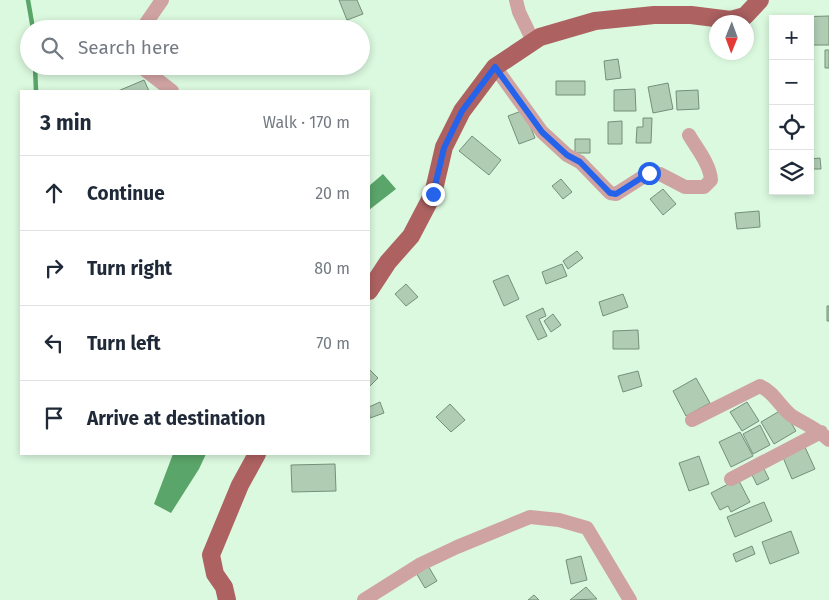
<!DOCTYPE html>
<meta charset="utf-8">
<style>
body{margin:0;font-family:"Fira Sans",sans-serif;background:#f6f6f7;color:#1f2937}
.controls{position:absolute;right:15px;top:15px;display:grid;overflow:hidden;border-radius:0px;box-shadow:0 2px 8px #0003}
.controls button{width:45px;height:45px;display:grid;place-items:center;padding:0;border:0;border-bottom:1px solid #e0e1e3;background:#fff;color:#1f2937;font:25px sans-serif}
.compass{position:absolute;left:709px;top:15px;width:45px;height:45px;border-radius:50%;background:#fff;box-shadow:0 2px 8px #0003;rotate:181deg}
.stop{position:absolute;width:15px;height:15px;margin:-11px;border:4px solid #2563eb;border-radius:50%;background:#fff}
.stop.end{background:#2563eb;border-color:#fff;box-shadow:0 1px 5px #0008}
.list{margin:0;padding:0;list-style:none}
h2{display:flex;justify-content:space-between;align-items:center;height:65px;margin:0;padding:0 20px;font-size:21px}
h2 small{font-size:16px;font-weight:400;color:#747a83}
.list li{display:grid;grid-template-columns:32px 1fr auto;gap:15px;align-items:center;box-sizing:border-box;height:75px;padding:0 20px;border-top:1px solid #e0e1e3}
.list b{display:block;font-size:19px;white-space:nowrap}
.list em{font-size:16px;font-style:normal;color:#747a83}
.icon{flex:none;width:28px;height:28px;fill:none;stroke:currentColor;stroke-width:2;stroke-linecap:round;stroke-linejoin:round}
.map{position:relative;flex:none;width:829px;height:600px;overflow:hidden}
.search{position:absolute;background:#fff;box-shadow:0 2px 8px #0003;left:20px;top:20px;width:350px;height:55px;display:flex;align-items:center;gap:12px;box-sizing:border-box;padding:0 18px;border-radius:28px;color:#747a83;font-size:19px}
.panel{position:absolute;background:#fff;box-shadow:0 2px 8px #0003;left:20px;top:90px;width:350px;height:365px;border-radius:0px}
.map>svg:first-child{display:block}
.water{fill:#5aa569}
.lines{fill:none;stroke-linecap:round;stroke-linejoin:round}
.stream{stroke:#5aa569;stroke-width:4.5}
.building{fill:#b0cdb4;stroke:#759079}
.minor{stroke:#cfa3a2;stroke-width:14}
.major{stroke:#ad6161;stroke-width:18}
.route{stroke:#2563eb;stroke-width:6}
</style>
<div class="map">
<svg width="829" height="600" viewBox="0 0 829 600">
<rect width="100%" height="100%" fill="#dbf9df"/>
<path class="water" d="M383 174 396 189 369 210V186Z
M173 454H206L199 469 171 513 154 504Z"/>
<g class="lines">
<path class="stream" d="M28 0 33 29
M35 66 36 91"/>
</g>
<path class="building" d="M339 0H357L363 14 347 20Z
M829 16V45H810V19H796V17Z
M825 50H829V68H825Z
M618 59 621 78 606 80 604 61Z
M144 80 149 91H118Z
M556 81H585V95H556Z
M668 83 673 109 653 113 648 87Z
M635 89 636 111H614V90Z
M698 90 699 109 677 110 676 91Z
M524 110 535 138 519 144 508 116Z
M643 118H652L651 143H636L637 127H643Z
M622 121V144H608V122Z
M472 136 501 160 489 175 459 151Z
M575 139H590V153H575Z
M820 158 821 169H811L810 159Z
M561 179 572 192 563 199 552 186Z
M663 189 676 204 663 215 650 199Z
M759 211 760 227 737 229 735 213Z
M577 251 583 258 568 269 563 261Z
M562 264 567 276 546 284 542 272Z
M508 275 519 299 504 306 493 281Z
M406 284 418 297 406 306 395 294Z
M623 294 628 307 603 316 599 302Z
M827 306H829V321H827Z
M543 308 546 316 539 319 547 336 538 340 526 316Z
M553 314 561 325 551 332 544 321Z
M638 330 639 349H613V331Z
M369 369 378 378 369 387Z
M638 371 642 386 623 392 618 376Z
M696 378 710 403 686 416 673 391Z
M380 402 384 413 370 418 369 407Z
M747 402 759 421 742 431 730 412Z
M450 404 465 420 451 432 436 417Z
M783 409 796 431 774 444 761 422Z
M760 425 770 445 753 454 743 434Z
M740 432 753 456 731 467 719 442Z
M804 445 815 469 792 479 782 455Z
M699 456 709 484 689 491 679 463Z
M335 464 336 491 292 492 291 465Z
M763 467 769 479 757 485 751 473Z
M738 479 750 502 731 512 728 506 720 510 711 493Z
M764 502 772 521 735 537 727 517Z
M791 531 799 553 770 564 762 542Z
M752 546 755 554 736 562 733 554Z
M581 556 587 580 571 584 566 560Z
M427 564 437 581 425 588 415 571Z
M586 587 597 599 570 600Z
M534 595 539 600H528Z"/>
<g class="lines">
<path class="minor" d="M516 0 519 12 533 41
M142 29 162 0
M140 66 172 91
M495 67 542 132 567 155 580 162 610 193 616 194 649 173 660 174 685 187H704L711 180C710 164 697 149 689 135
M692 420 760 386C774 392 780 407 792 416 805 424 818 429 829 440
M731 479 821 432
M364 600 421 564 457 547 530 517 559 520 587 528 630 600"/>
<path class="major" d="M369 291 388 262 411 236 433 194 444 147 462 111 495 67 540 37 595 21 654 15H691L731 20 745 16 760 0
M227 600 224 587 215 574 211 555 240 485 257 454"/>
</g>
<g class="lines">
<path class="route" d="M433 194 444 148 462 111 495 67 542 132 567 155 580 162 610 193 616 194 649 173"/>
</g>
</svg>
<div class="controls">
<button>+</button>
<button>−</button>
<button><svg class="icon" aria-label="locate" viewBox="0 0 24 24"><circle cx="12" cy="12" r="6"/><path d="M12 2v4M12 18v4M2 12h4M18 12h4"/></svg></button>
<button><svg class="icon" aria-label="layers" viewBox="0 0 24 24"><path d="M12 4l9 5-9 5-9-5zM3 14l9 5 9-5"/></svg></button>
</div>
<svg class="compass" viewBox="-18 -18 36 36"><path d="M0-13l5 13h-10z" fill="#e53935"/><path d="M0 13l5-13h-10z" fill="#747a83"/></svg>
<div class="stop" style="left:649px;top:173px"></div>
<div class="stop end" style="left:433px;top:194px"></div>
<div class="search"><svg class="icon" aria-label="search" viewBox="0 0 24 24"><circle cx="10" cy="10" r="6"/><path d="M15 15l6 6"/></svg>Search here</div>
<section class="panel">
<h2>3 min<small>Walk · 170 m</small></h2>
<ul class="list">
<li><svg class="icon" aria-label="ahead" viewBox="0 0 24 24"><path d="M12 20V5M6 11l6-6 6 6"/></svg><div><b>Continue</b></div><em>20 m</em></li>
<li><svg class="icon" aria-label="right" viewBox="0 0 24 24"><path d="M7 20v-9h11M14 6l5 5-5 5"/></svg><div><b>Turn right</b></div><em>80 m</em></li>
<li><svg class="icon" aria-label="left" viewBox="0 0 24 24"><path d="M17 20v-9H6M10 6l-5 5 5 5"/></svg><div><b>Turn left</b></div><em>70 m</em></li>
<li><svg class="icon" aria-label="arrive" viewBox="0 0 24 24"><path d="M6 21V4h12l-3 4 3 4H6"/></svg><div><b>Arrive at destination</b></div></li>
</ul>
</section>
</div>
